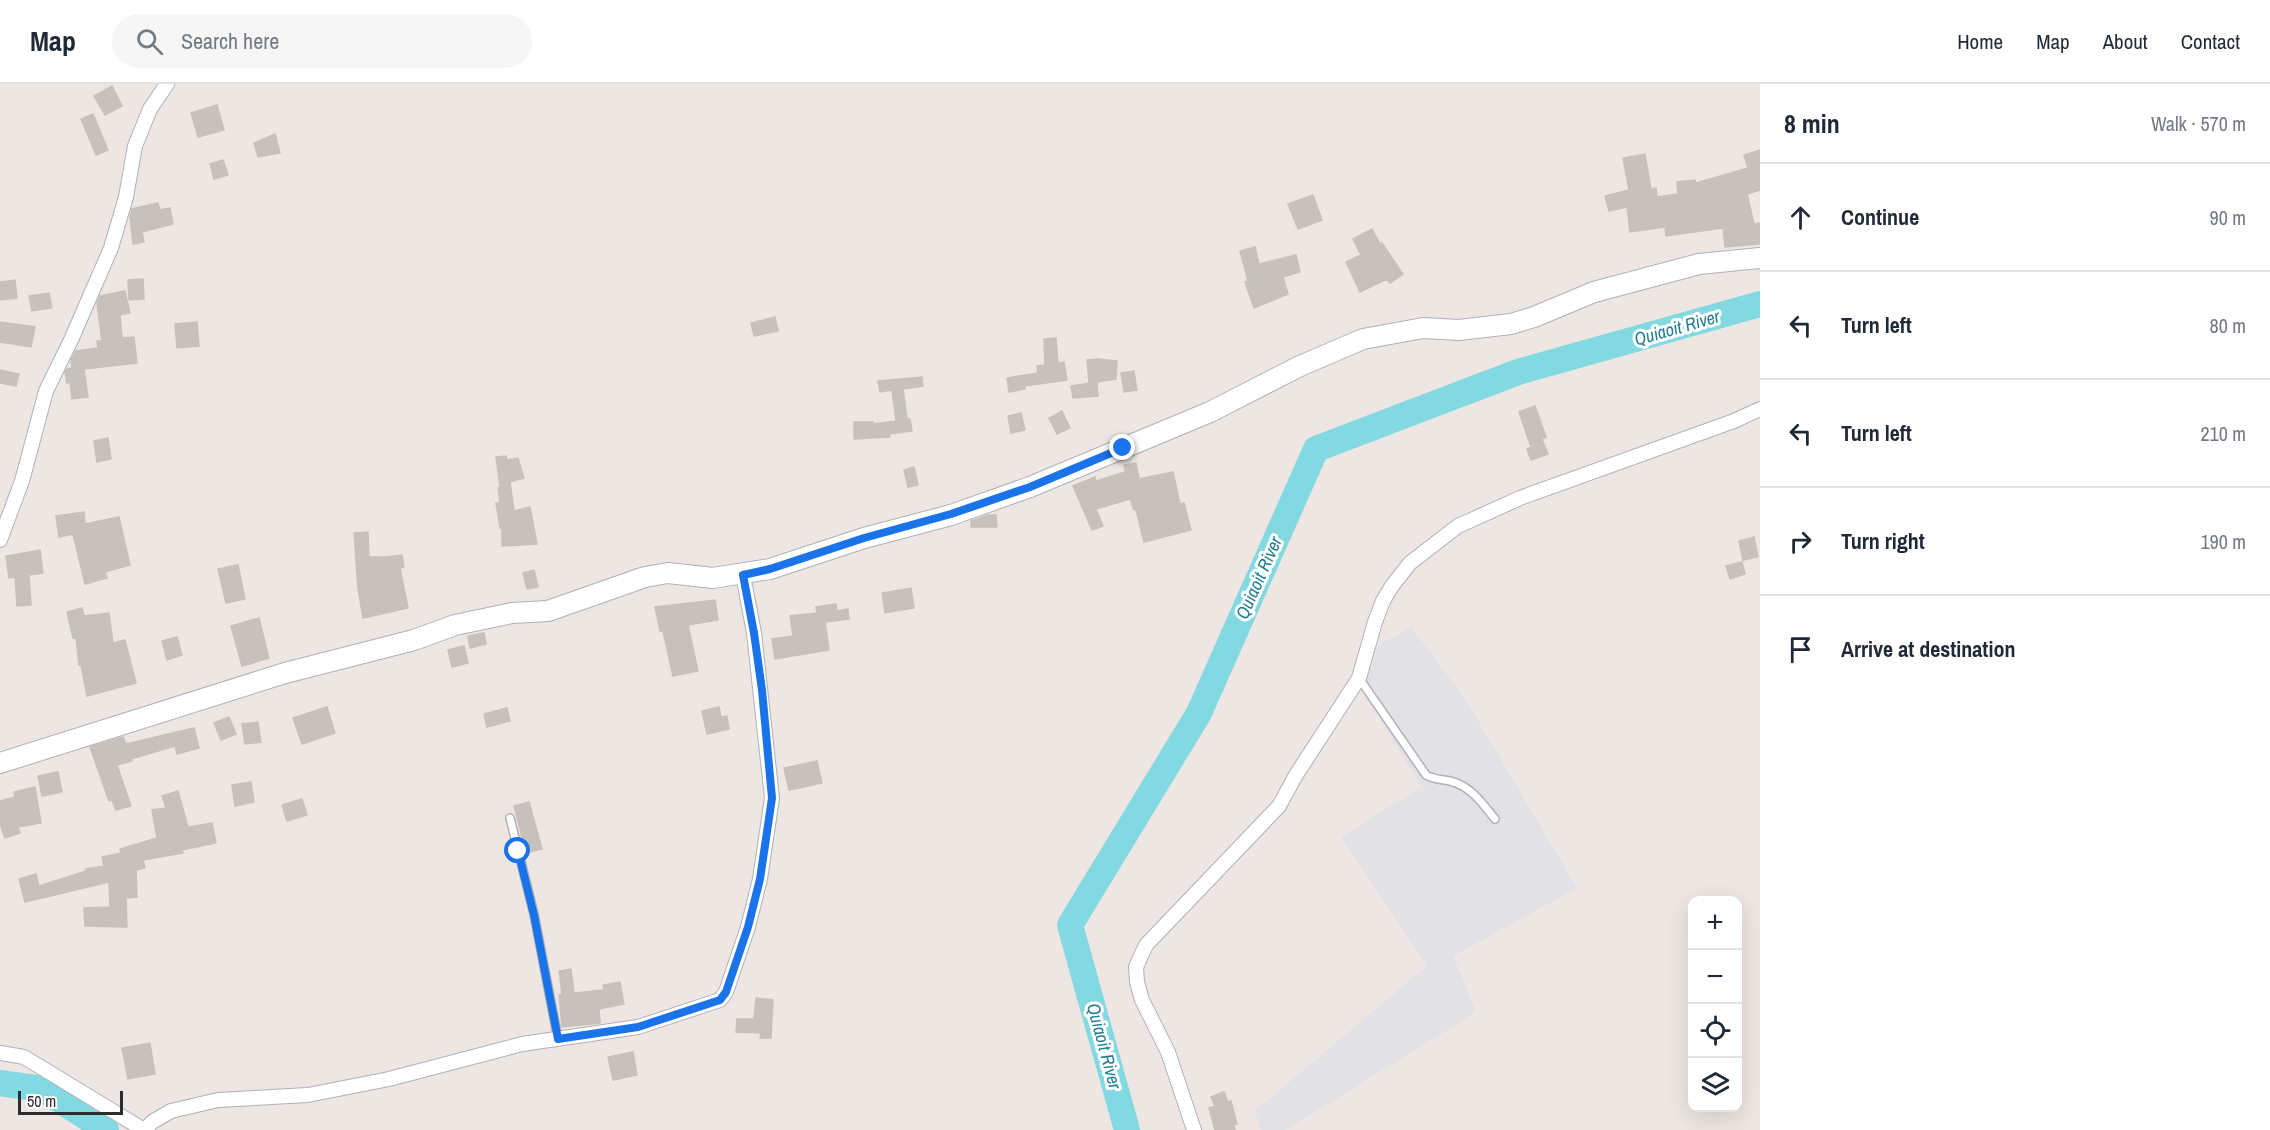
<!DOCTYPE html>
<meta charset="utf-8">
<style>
body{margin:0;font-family:"Archivo Narrow",sans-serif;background:#f6f6f7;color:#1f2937}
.controls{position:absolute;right:18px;bottom:18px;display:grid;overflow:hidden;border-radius:12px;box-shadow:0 6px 24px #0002}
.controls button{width:54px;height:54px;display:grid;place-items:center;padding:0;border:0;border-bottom:2px solid #e0e1e3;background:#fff;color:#1f2937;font:30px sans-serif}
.scale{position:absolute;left:18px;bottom:15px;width:105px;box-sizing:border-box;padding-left:6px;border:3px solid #2d2d2d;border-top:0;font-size:16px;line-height:21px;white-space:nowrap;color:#2d2d2d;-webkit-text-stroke:4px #fff;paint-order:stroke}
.stop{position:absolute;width:18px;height:18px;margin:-14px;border:4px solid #1a73e8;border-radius:50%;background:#fff}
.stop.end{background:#1a73e8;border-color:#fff;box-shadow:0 2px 6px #0008}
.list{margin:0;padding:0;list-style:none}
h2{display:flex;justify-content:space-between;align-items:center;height:78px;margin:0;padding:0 24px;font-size:26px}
h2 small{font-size:20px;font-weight:400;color:#747a83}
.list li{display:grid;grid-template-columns:39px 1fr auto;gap:18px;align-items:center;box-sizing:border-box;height:108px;padding:0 24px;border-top:2px solid #e0e1e3}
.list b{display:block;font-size:22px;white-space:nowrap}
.list em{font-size:20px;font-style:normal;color:#747a83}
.icon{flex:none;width:33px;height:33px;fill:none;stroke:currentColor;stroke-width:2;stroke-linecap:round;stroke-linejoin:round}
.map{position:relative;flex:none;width:1760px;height:1046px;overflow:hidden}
header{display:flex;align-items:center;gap:36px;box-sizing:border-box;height:84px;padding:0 30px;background:#fff;border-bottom:2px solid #e0e1e3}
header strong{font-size:28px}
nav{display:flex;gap:33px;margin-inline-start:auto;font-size:21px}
.search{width:420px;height:54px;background:#f6f6f7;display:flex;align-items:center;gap:15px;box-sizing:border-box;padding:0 21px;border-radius:33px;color:#747a83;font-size:22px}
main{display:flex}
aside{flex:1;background:#fff}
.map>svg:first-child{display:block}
.industrial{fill:#e1e1e6}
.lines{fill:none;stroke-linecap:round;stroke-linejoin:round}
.river{stroke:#82d9e1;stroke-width:26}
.building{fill:#c6c1bd;stroke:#c8c1bb;stroke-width:1.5}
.lane-casing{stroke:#aeb1b7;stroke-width:10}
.street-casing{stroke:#aeb1b7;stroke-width:16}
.secondary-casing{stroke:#aeb1b7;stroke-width:22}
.lane{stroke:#fff;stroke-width:7}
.street{stroke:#fff;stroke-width:14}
.secondary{stroke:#fff;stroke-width:20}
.route{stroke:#1a73e8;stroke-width:8}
.labels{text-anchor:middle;stroke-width:6;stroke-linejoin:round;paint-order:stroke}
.water-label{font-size:18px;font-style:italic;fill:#1f7d90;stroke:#fff}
</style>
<header>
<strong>Map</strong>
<div class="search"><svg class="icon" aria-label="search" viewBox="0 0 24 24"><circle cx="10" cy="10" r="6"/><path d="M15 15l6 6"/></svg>Search here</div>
<nav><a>Home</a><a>Map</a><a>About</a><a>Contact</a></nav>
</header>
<main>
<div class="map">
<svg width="1760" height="1046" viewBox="0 0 1760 1046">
<rect width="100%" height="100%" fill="#ede6e2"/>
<path class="industrial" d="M1411 543 1465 615 1577 804 1453 872 1476 928 1286 1046H1261L1255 1027 1427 882 1341 753 1422 703 1362 607 1379 561Z"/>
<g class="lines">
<path class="river" d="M0 999 43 1005 106 1046
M1127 1046 1070 841 1199 629 1316 365 1518 288 1760 220"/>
</g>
<path class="building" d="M112 2 122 22 105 31 94 12Z
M217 21 224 46 198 53 191 29Z
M93 30 108 66 96 71 81 35Z
M275 50 280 69 258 73 254 59Z
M1760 66V106L1747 110 1754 140 1760 139V160L1725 163 1723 144 1666 152 1665 143 1630 148 1627 123 1609 127 1605 112 1629 106 1623 74 1645 70 1651 105 1656 104 1657 113 1678 110 1677 98 1695 96 1696 99 1748 84 1744 71Z
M223 76 228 91 214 95 210 80Z
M1313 111 1322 136 1298 145 1288 120Z
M158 119 160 126 170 124 173 140 142 148 144 158 133 160 130 133 132 125Z
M1372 145 1380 160 1382 159 1403 190 1390 199 1387 195 1360 208 1346 178 1361 171 1353 155Z
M1255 163 1259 180 1296 171 1300 188 1283 193 1288 210 1254 224 1245 198 1248 197 1240 167Z
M143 195 144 215 129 216 128 196Z
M15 196 17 214 0 216V198Z
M125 207 130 229 120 231 122 254 134 253 137 279 84 285 88 313 72 315 70 298 67 299 65 288 67 285 72 284 71 276 76 267 98 264 97 257H102L97 219 100 212Z
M49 209 52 224 32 227 29 212Z
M775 233 778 247 754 252 751 239Z
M0 238 35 243 31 263 0 258Z
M197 238 199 262 177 264 175 240Z
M1056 254 1058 279 1064 278 1067 296 1024 302 1025 305 1009 308 1007 294 1038 289 1037 282 1045 281 1044 255Z
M1097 275 1117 277 1116 295 1097 298 1098 312 1073 314 1071 302 1096 298H1089L1087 276Z
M0 286 19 290 16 302 0 299Z
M1134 287 1137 306 1124 308 1121 289Z
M922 293 923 302 903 305 907 335H910L912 347 889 350 890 353 854 355V338H873V340L896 337 892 306 880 308 878 297Z
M1535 322 1546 353 1542 355 1548 370 1531 376 1527 365 1531 363 1519 328Z
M1062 327 1070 344 1057 350 1049 334Z
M1021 329 1025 346 1011 349 1008 332Z
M108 354 111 375 97 378 94 357Z
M506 372 507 376 518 374 524 394 510 398 514 427 530 423 537 460 502 462V444H500L496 419H500L498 404H500L496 373Z
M1136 379 1139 395 1173 388 1180 420 1184 419 1191 446 1144 458 1136 426H1134L1130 415 1096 425 1103 442 1092 446 1073 402 1095 393 1096 397 1125 388 1124 381Z
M914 383 918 401 908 403 904 386Z
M84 428 85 440 119 433 130 481 105 488 107 494 85 500 73 450 59 453 56 432Z
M988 431H996L997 443H971V437Z
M368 448 369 473H387L402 471 404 483 400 484 408 524 363 534 358 505 354 449Z
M1754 453 1758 473 1743 476 1739 457Z
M40 466 43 489 29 491 31 521 17 522 15 493 9 494 6 472Z
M1742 478 1745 490 1730 495 1726 482Z
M238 481 245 515 226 519 218 485Z
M534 486 538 503 527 505 523 489Z
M911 504 914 524 885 529 882 509Z
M715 516 718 536 688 541 698 587 673 592 663 547H660L655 523Z
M836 520 837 527 848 525 849 535 825 538 829 566 775 575 772 555 793 552 790 532 817 529 816 523Z
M82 524 84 532 109 529 113 559 125 556 136 599 87 612 81 581H79L76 553 73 554 67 528Z
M259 534 269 574 242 582 231 542Z
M484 549 486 560 470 564 468 552Z
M177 553 182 571 167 576 162 557Z
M464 562 468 579 452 583 448 566Z
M327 623 335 649 302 660 293 634Z
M719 623 721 633 727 632 729 645 707 650 702 627Z
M507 624 510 637 487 643 484 630Z
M229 633 236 650 221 656 214 639Z
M258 638 261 658 245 660 242 640Z
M194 644 199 664 177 670 175 662 131 675 132 677 117 681 131 722 116 726 112 716 109 717 90 663 123 653 126 660Z
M817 677 822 699 789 706 784 684Z
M58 688 62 708 42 712 38 692Z
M251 698 254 718 235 722 232 701Z
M35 703 41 739 18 743 20 749 5 754 0 740V717L15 713 14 708Z
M178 707 188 743 212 739 216 759 182 766 183 769 143 776 145 784 136 786 137 813 126 814 127 843 85 842 84 824 110 823 109 798 25 818 19 795 36 790 39 802 86 787V785L104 782 102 773 121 769 120 765 157 754 152 726 166 724 162 712Z
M302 715 307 731 287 737 282 721Z
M529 718 542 765 526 769 514 722Z
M571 885 574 909 604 906 603 901 620 898 624 920 599 925 600 939 562 943 559 911 562 910 559 887Z
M756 914 773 916 771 954H760L761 949 736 948 737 935H754Z
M150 959 155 990 128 995 122 964Z
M633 968 637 991 613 996 608 973Z
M1224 1008 1228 1018 1231 1017 1237 1040 1234 1041 1235 1046H1215L1209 1024 1215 1022 1211 1013Z"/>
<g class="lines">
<defs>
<path id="lane" d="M1359 594 1426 691C1435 696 1441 695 1450 697 1471 702 1482 719 1495 735
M510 734 534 830 558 955"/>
<path id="street" d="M0 456 22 397 46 307 71 256 111 164 126 113 135 62 150 25 167 0
M0 969 24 973 144 1046
M145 1046 152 1038 171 1027 218 1016 308 1011 389 995 522 960 638 943 720 916 726 908 748 843 760 795 772 714 754 549 743 491
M1194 1046 1168 968 1142 916 1137 898 1136 883 1146 861 1279 722 1296 691 1359 594 1375 538 1383 517 1392 502 1410 479 1458 442 1520 414 1734 337 1760 325"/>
<path id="secondary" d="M0 679 285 589 414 556 455 541 512 529 548 527 645 493 668 489 713 494 770 485 864 454 951 431 1030 403 1210 328 1300 282 1363 255 1423 244 1459 246 1511 240 1534 233 1594 208 1699 180 1760 174"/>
</defs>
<use href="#lane" class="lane-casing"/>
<use href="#street" class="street-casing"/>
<use href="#secondary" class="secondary-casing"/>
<use href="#lane" class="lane"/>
<use href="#street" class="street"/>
<use href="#secondary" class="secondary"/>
</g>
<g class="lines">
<path class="route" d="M518 767 534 831 558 955 638 943 720 916 726 908 748 843 760 795 772 714 762 606 754 549 743 491 770 485 864 454 951 430 1030 403 1123 364"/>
</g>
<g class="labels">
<g class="water-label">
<text transform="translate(1677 244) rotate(-16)" y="6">Quiaoit River</text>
<text transform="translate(1259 494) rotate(-66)" y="6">Quiaoit River</text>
<text transform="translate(1104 962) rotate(75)" y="6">Quiaoit River</text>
</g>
</g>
</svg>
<div class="controls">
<button>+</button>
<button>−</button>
<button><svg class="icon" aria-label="locate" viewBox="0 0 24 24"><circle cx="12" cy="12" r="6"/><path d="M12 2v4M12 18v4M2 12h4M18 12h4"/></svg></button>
<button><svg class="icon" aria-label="layers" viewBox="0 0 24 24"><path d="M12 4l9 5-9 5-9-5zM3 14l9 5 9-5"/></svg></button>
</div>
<div class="scale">50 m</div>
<div class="stop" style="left:518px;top:767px"></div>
<div class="stop end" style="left:1123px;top:364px"></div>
</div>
<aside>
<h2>8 min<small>Walk · 570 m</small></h2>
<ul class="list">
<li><svg class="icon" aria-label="ahead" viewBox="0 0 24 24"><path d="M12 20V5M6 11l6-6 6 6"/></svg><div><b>Continue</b></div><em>90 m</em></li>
<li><svg class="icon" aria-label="left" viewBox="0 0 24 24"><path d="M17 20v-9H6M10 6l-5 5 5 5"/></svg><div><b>Turn left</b></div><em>80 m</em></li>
<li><svg class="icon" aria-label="left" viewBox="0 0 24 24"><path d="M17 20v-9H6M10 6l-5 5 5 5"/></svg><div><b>Turn left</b></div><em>210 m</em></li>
<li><svg class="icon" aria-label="right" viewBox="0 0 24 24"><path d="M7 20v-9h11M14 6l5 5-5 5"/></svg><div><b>Turn right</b></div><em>190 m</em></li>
<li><svg class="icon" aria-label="arrive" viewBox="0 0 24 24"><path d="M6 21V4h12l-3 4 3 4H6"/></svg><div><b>Arrive at destination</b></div></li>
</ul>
</aside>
</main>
